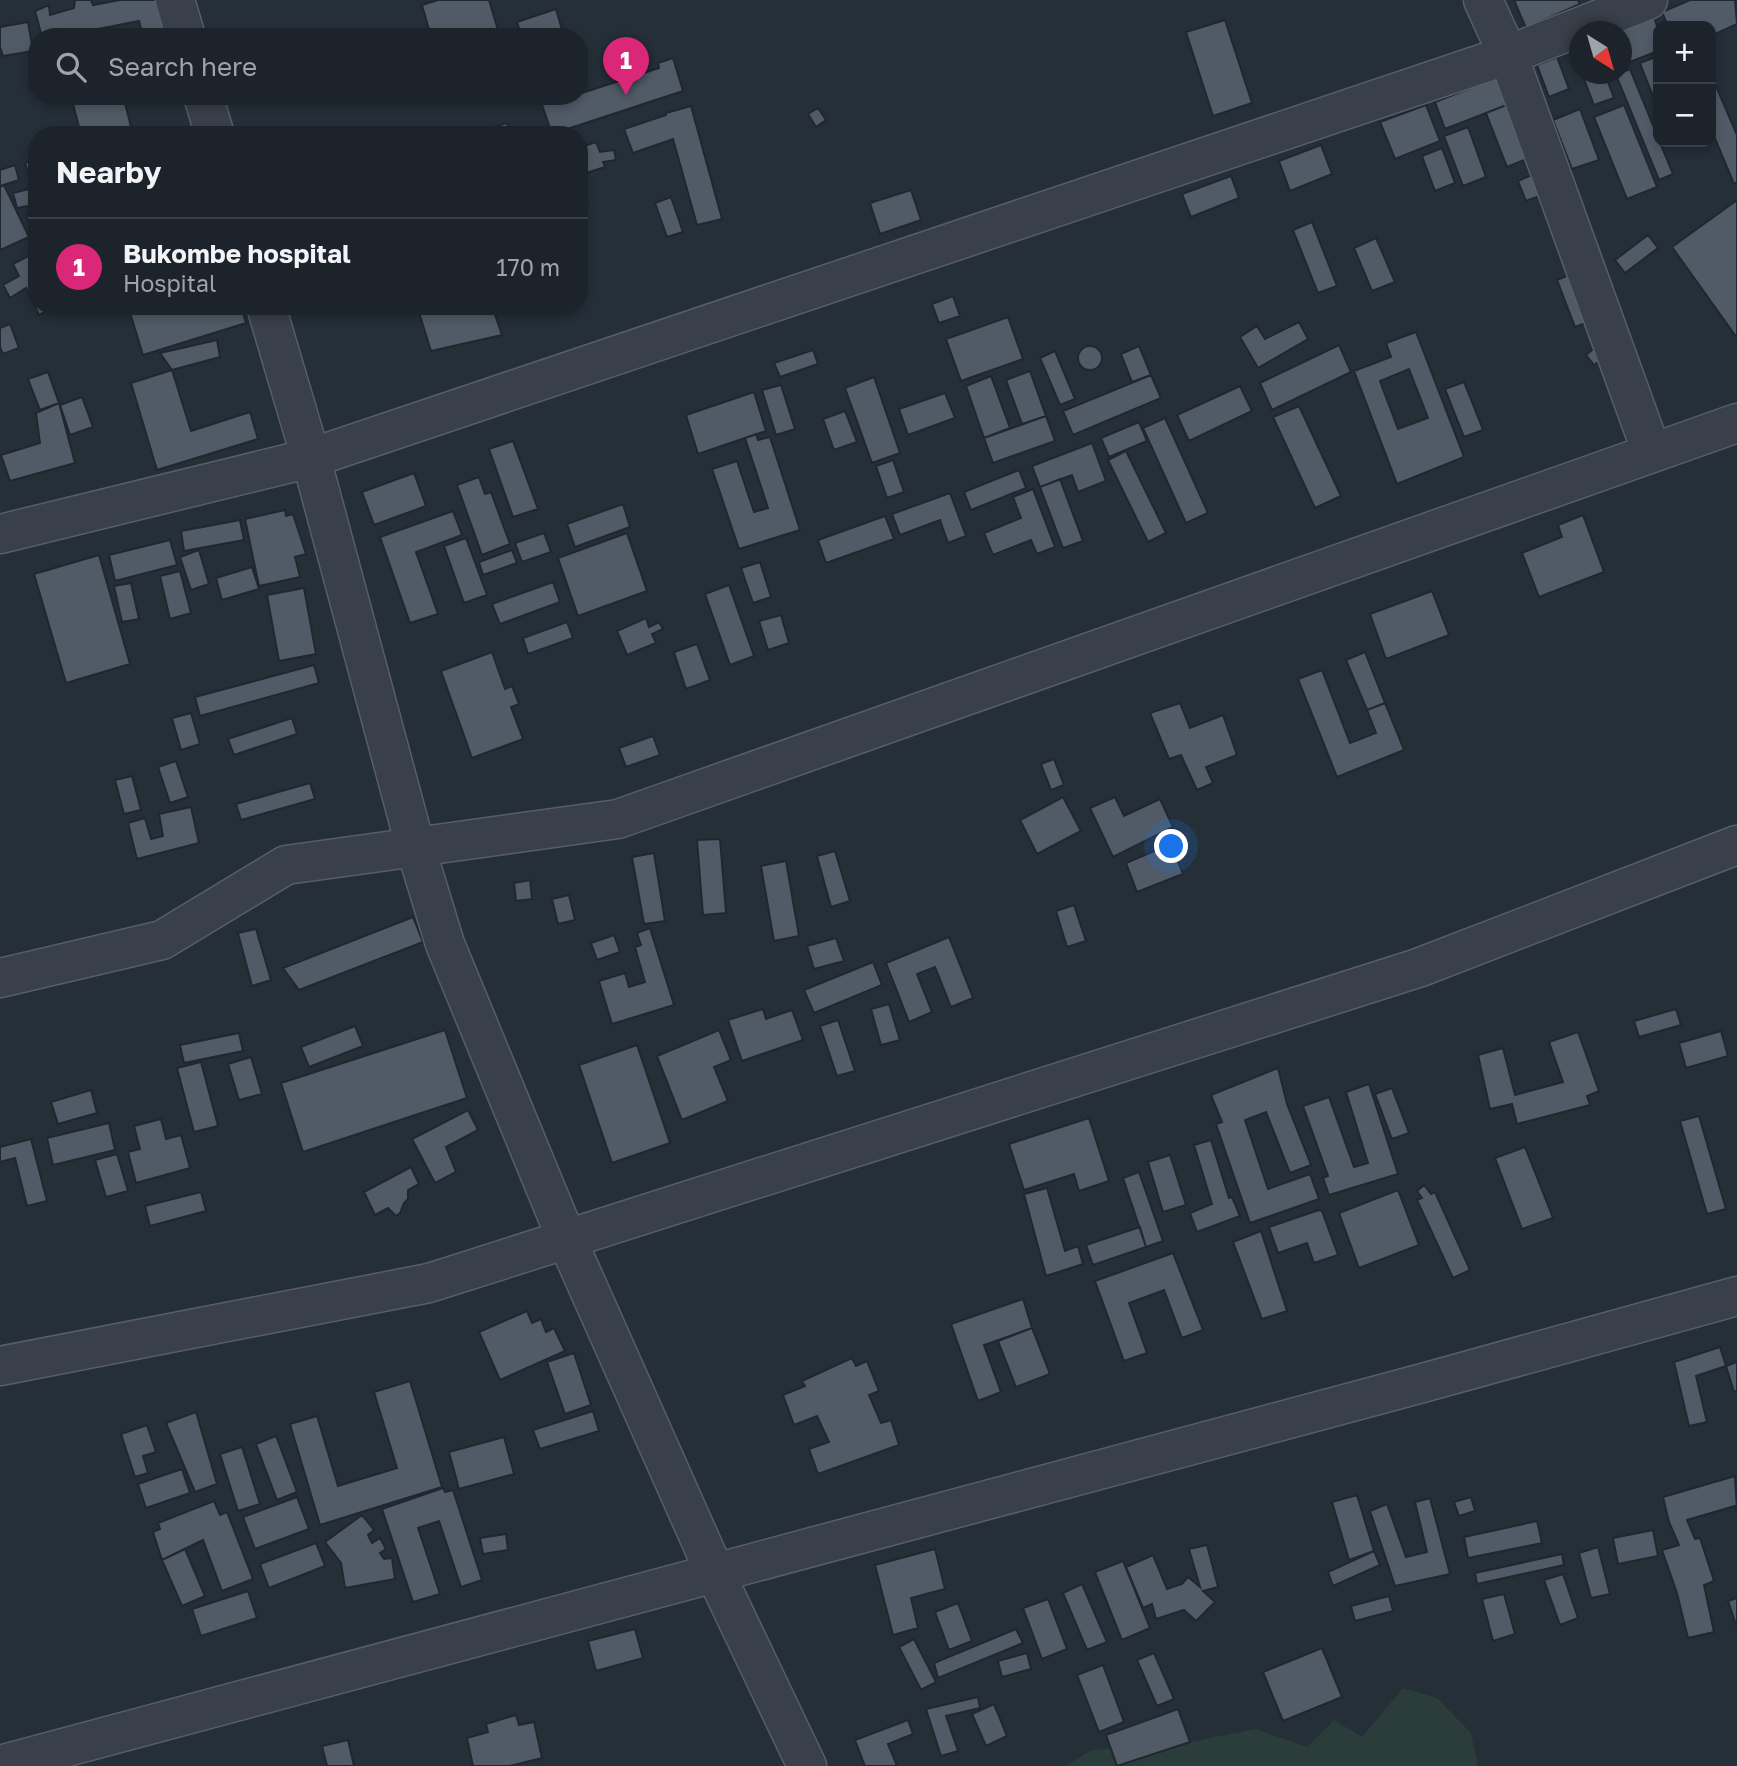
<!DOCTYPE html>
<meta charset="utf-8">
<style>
body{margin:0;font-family:"Golos Text",sans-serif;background:#292f36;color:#f1f3f6}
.controls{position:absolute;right:21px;top:21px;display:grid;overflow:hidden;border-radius:14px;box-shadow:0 4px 10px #0003}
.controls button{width:63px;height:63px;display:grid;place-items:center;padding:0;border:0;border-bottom:2px solid #3a4047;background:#1c232a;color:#f1f3f6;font:35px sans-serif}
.compass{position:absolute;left:1569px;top:21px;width:63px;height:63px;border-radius:50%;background:#1c232a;box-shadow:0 4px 10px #0003;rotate:143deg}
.you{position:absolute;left:1172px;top:847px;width:24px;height:24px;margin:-18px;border:5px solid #fff;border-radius:50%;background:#1a73e8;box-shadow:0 0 0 10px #1a73e833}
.badge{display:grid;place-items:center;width:46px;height:46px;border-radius:50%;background:#db2777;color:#fff;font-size:23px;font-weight:700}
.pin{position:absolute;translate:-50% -58px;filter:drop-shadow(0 2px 4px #0008)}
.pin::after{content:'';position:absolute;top:37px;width:24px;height:21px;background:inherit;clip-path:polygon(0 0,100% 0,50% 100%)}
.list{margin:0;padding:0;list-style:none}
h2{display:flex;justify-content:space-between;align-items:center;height:91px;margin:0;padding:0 28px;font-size:30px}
h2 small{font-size:23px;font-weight:400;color:#a0a4a8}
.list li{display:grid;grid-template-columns:46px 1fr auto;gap:21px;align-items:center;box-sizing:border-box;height:98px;padding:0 28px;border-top:2px solid #3a4047}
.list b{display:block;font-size:26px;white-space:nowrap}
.list p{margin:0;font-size:23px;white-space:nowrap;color:#a0a4a8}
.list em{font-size:23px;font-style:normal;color:#a0a4a8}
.icon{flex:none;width:38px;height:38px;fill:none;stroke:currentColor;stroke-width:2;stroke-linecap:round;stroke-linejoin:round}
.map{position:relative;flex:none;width:1737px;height:1766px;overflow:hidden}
.search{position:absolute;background:#1c232a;box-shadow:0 4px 10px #0003;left:28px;top:28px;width:560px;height:77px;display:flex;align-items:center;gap:18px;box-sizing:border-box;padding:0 24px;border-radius:28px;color:#a0a4a8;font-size:26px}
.panel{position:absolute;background:#1c232a;box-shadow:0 4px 10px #0003;left:28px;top:126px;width:560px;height:189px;border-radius:28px}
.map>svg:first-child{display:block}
.green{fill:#2a3d3b}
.building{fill:#515b67;stroke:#202730;stroke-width:2;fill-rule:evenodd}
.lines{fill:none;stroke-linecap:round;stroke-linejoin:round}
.minor-casing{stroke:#575e67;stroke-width:41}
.minor{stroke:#394049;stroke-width:38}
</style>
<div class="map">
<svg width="1737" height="1766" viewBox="0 0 1737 1766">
<rect width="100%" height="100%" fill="#252f38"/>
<path class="green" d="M1403 1688 1437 1698 1471 1733 1478 1766H1066L1091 1750 1190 1742 1256 1729 1307 1747 1334 1720 1362 1737Z"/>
<path class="building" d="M75 0H91L93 5 120 0H168L177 37H143L139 21 58 37H42L35 11 49 5 50 15 74 8Z
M438 0H489L500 37H431L422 5Z
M1514 0H1578L1580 4 1526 28Z
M1690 0H1735L1737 24 1711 36V26H1668L1662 12Z
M556 9 564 37H522L517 22Z
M1653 14 1658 29V51L1622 65V32H1607Z
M1225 20 1252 103 1213 116 1186 32Z
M28 22 33 51 3 56 0 47V27Z
M1658 56V109L1640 63Z
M1557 57 1569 89 1549 97 1537 65Z
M673 58 683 91 552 134 539 96H579V85L582 93 659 68 658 63Z
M1630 69 1673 174 1659 180 1616 75Z
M1582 74H1605L1614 98 1594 105Z
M1499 77 1509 104 1445 129 1435 102Z
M1713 79 1737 135V182L1734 184 1711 129V80Z
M71 96H134L133 101 125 103 133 135H81Z
M1509 104 1529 158 1507 167 1486 113Z
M1426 105 1440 141 1395 159 1380 122Z
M1624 105 1657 187 1627 199 1594 117Z
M691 106 722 219 697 225 673 139 633 153 624 129 666 115V113Z
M818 108 826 120 816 127 808 114Z
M1580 109 1599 160 1572 169 1553 120Z
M507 123 510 135H472V133Z
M1468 127 1486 177 1463 186 1444 136Z
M596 142 600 152 614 150 616 160 603 162 605 167 580 175 588 203 579 205V148Z
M1321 145 1332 174 1290 191 1279 161Z
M1442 148 1455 183 1435 191 1422 156Z
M37 159V175L30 178 25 163Z
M15 165 19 180 0 186V170Z
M1534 174 1542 195 1526 201 1518 181Z
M1231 176 1239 198 1191 217 1182 194Z
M4 185 29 237 0 250V187Z
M29 189 33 205 17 208 13 193Z
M911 190 921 220 880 234 870 203Z
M671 197 683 232 667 237 655 203Z
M1737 200V338L1672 247Z
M37 211V234H35L26 216Z
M1312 222 1337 286 1318 293 1293 230Z
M1648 235 1658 248 1625 273 1615 260Z
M1376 238 1395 282 1372 291 1354 248Z
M32 254 37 263V306H55L39 315 26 288 10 298 3 285 19 276 13 264Z
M1573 273 1591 321 1575 327 1557 280Z
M953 296 960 316 939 323 932 304Z
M128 306H241L246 323 143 355Z
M417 306H492L502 335 431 351Z
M1008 317 1023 359 961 381 946 339Z
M1299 322 1308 339 1258 368 1240 337 1257 326 1265 339Z
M10 324 19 348 3 354 0 347V328Z
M1416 332 1464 457 1397 484 1354 371 1391 357 1386 343ZM1409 369 1428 418 1398 429 1380 381Z
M217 340 220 357 172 370 160 353Z
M1339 345 1351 372 1272 410 1260 383Z
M1598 345 1605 357 1594 365 1586 355Z
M1139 346 1151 375 1132 382 1121 354Z
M1078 358a12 12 0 1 1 24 0a12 12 0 1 1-24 0Z
M813 350 818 364 780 377 774 363Z
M1055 351 1075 399 1060 405 1040 358Z
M172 370 191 431 250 412 258 439 157 470 131 383Z
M1030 371 1046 416 1022 424 1006 380Z
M48 372 59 403 40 410 28 379Z
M1151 375 1161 398 1073 435 1063 411Z
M991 376 1010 428 984 438 966 386Z
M874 377 900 453 872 463 845 388Z
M1464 382 1483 430 1464 437 1445 389Z
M781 385 795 429 776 435 762 390Z
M1240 386 1252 411 1189 441 1177 415Z
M754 392 766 431 698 454 686 415Z
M945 393 955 418 908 435 899 409Z
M82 397 93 427 70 435 60 405Z
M59 403 75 463 10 481 1 455 40 443 36 413Z
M1299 406 1341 496 1315 508 1273 417Z
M845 411 857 442 834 450 823 419Z
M1046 416 1055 441 993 463 984 438Z
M1165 418 1208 513 1186 523 1143 428Z
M1139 422 1147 441 1109 457 1101 438Z
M756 434 758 440 770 437 800 530 739 549 712 469 737 461 754 512 768 508 745 438Z
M513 441 538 509 513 517 489 449Z
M1092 443 1106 481 1078 492 1072 475 1040 487 1032 466Z
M1126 451 1166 533 1148 542 1108 460Z
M893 460 904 492 887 498 876 466Z
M1019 470 1026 488 971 510 964 492Z
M414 473 426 506 374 525 362 492Z
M479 477 485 494 491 492 510 544 482 555 457 485Z
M1060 479 1083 541 1063 548 1040 487Z
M1033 489 1055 547 1037 554 1031 540 993 555 984 533 1021 518 1013 497Z
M950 493 966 536 948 543 940 520 900 535 892 514Z
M623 504 630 527 575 547 567 524Z
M285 510 286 516 293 514 306 554 295 557 300 577 259 586 245 519Z
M453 511 462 535 416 552 438 614 410 623 380 537Z
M1583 515 1604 572 1539 597 1522 553 1562 537 1558 525Z
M885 516 894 539 826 563 818 540Z
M240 520 244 540 184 551 181 531Z
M544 533 551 552 522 562 515 543Z
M627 533 647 591 578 616 558 558Z
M466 538 487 595 464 603 444 546Z
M170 540 177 565 115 581 109 555Z
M199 550 209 584 191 590 180 557Z
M512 550 517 563 483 575 479 562Z
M99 555 130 664 66 683 34 574Z
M760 562 771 597 753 603 741 568Z
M252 567 259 589 222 600 216 578Z
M180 571 191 613 170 619 160 576Z
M553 582 560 602 500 624 492 604Z
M131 583 139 619 122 622 114 586Z
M729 585 754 656 730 665 705 594Z
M304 588 316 654 279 661 267 595Z
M1432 591 1449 635 1386 659 1370 614Z
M781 615 789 643 768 650 759 621Z
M646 618 649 627 659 622 663 629 652 634 656 643 627 655 617 631Z
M567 622 573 638 528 654 523 638Z
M697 644 710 680 686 689 674 652Z
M492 652 505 689 512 686 519 704 511 707 523 739 472 758 441 671Z
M1365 652 1385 703 1367 710 1346 660Z
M314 665 319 683 200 716 195 697Z
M1322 670 1350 743 1376 733 1367 710 1385 703 1404 750 1337 777 1298 679Z
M1180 703 1190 728 1223 715 1237 755 1206 767 1213 783 1197 790 1181 755 1169 759 1150 713Z
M191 713 200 744 181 750 172 718Z
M292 718 297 734 234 755 228 739Z
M653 736 660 755 626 767 619 748Z
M1054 759 1064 785 1051 790 1041 764Z
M176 761 188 797 170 803 158 767Z
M132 776 141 810 124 814 115 780Z
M310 783 315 799 241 820 236 804Z
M1063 797 1081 831 1037 854 1020 820Z
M1115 797 1124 816 1160 799 1173 827 1113 857 1090 808Z
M191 807 199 843 137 859 128 823 145 818 151 839 163 836 159 814Z
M720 839 726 913 703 915 697 840Z
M1171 844 1183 874 1137 892 1126 863Z
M835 851 850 901 831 907 817 856Z
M654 853 665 921 644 924 632 857Z
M786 861 799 936 774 941 761 866Z
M530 880 532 899 516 901 514 883Z
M569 895 575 920 558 924 552 899Z
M1074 905 1086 941 1067 947 1056 911Z
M413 917 423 942 299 990 283 968Z
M650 928 674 1005 612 1024 599 981 625 973 629 987 645 982 635 947 641 945 637 933Z
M256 929 271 980 252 986 238 933Z
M614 935 620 952 597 960 591 943Z
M949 937 973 998 951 1007 935 967 917 974 932 1012 909 1022 886 963Z
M836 938 844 961 814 969 807 946Z
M873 962 882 985 814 1013 804 990Z
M889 1004 900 1040 881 1045 871 1009Z
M763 1009 766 1019 792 1010 803 1040 742 1061 728 1020Z
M1676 1009 1681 1025 1639 1037 1634 1021Z
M838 1020 855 1071 837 1076 820 1026Z
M355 1026 363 1046 309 1067 301 1047Z
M445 1030 467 1098 303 1152 281 1083Z
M719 1030 731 1060 714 1067 728 1101 682 1120 657 1056Z
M1721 1031 1728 1056 1686 1068 1679 1043Z
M1578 1032 1599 1091 1587 1096 1590 1105 1517 1124 1512 1104 1490 1109 1478 1055 1503 1048 1515 1095 1563 1082 1549 1042Z
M239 1033 243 1051 184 1063 180 1045Z
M637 1045 670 1143 612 1163 579 1065Z
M251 1057 262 1094 239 1100 228 1064Z
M201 1062 218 1126 194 1132 177 1068Z
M1278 1068 1287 1104 1311 1165 1290 1173 1266 1112 1245 1120 1268 1189 1310 1174 1319 1199 1250 1223 1216 1124 1222 1122 1211 1095Z
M1369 1084 1398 1174 1329 1195 1323 1178 1328 1176 1303 1106 1329 1097 1354 1167 1368 1163 1346 1092Z
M1392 1088 1409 1133 1392 1139 1375 1094Z
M91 1090 97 1113 58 1124 51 1102Z
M468 1110 478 1130 446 1147 456 1172 435 1183 412 1139Z
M1699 1116 1726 1209 1707 1214 1680 1121Z
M1089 1118 1109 1181 1079 1191 1074 1174 1024 1190 1009 1144Z
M161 1119 166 1139 181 1135 190 1168 136 1183 128 1152 140 1149 134 1126Z
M109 1123 115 1150 53 1165 47 1138Z
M31 1139 47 1201 27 1206 15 1158 0 1162V1147Z
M1211 1140 1229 1198 1232 1197 1240 1216 1197 1232 1190 1213 1212 1204 1194 1145Z
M1525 1147 1553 1218 1522 1229 1495 1158Z
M117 1154 128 1191 106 1197 95 1160Z
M1170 1155 1186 1205 1163 1212 1148 1162Z
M411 1167 419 1184 408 1190V1199L404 1203 400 1213 396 1216 388 1208 375 1215 364 1192Z
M1139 1172 1163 1241 1146 1247 1123 1178Z
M1424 1185 1431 1194 1435 1192 1470 1270 1453 1278 1417 1200 1422 1198 1417 1191Z
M1047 1188 1065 1251 1078 1246 1083 1264 1046 1276 1024 1194Z
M1398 1190 1419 1245 1359 1268 1339 1213Z
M201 1192 206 1211 150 1226 145 1206Z
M1319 1210 1322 1211 1338 1255 1314 1263 1307 1243 1278 1253 1269 1227Z
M1140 1227 1146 1247 1093 1265 1086 1245Z
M1261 1231 1287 1311 1262 1319 1233 1242Z
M1173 1253 1203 1330 1182 1338 1164 1290 1129 1303 1147 1353 1124 1361 1095 1281Z
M1023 1299 1032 1328 984 1345 1001 1392 978 1401 951 1324Z
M527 1311 532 1323 541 1319 546 1332 554 1328 565 1351 500 1380 479 1332Z
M1032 1328 1050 1374 1016 1387 998 1341Z
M1720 1347 1726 1366 1696 1376 1707 1422 1689 1426 1674 1362Z
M574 1353 591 1405 565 1414 547 1362Z
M852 1358 856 1366 867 1361 879 1391 869 1395 881 1423 891 1420 899 1445 818 1474 809 1449 829 1442 817 1416 794 1425 783 1395 805 1386 802 1381Z
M1737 1362V1391L1734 1392 1726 1366Z
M410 1381 442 1487 320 1525 290 1424 317 1416 338 1486 397 1468 374 1392Z
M593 1411 599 1431 540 1449 533 1430Z
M196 1412 217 1484 195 1492 166 1423Z
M147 1425 156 1452 143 1456 148 1473 135 1477 121 1434Z
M276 1436 297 1492 277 1500 256 1444Z
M504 1437 514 1474 459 1489 449 1452Z
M242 1447 260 1504 238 1511 220 1454Z
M182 1469 190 1493 146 1508 138 1484Z
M1735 1476 1737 1511 1735 1506 1687 1520 1695 1539 1700 1538 1714 1581 1704 1585 1714 1632 1688 1638 1677 1593 1662 1550 1679 1545 1669 1522 1663 1497Z
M443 1488 445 1492 453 1490 482 1580 461 1587 439 1521 418 1528 440 1594 413 1602 382 1509Z
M1357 1495 1374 1551 1349 1560 1332 1502Z
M297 1497 309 1529 255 1549 243 1517Z
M1471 1497 1475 1511 1459 1516 1454 1502Z
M1430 1498 1450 1574 1395 1586 1370 1511 1387 1504 1406 1557 1427 1552 1415 1502Z
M214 1501 220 1515 227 1512 253 1579 222 1591 203 1540 162 1560 153 1532 160 1529 158 1523Z
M362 1515 374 1530 368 1535 372 1543 380 1538 386 1549 380 1553 384 1559 392 1558 395 1579 345 1588 341 1563 325 1542Z
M1537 1521 1542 1543 1468 1558 1464 1537Z
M1653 1530 1658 1556 1618 1564 1613 1538Z
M506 1534 508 1550 483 1554 480 1538Z
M316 1543 325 1566 269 1588 260 1564Z
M1207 1545 1218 1587 1203 1591 1215 1602 1196 1621 1184 1610 1156 1619 1152 1604 1143 1608 1126 1567 1153 1555 1167 1589 1182 1584 1188 1577 1200 1587 1189 1549Z
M1598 1547 1610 1594 1591 1598 1579 1553Z
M185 1549 205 1596 182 1606 162 1560Z
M935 1549 945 1589 911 1598 918 1628 893 1635 875 1565Z
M1374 1551 1380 1565 1333 1586 1328 1572Z
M1562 1554 1564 1565 1477 1584 1475 1573Z
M1123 1561 1150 1628 1122 1640 1095 1572Z
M1563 1574 1578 1618 1560 1625 1544 1580Z
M1082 1584 1107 1642 1087 1650 1063 1593Z
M248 1591 257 1618 201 1636 192 1609Z
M1504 1594 1515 1634 1493 1641 1482 1599Z
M1389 1596 1393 1611 1355 1621 1351 1606Z
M1737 1598V1628L1728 1601Z
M1048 1599 1067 1649 1042 1659 1023 1608Z
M958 1603 972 1641 949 1650 935 1612Z
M635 1629 643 1658 596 1671 588 1641Z
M1016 1629 1023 1643 938 1678 934 1663Z
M914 1639 936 1682 921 1690 899 1647Z
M1322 1648 1342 1697 1283 1721 1263 1672Z
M1027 1653 1031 1669 1002 1677 998 1661Z
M1154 1653 1174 1699 1157 1706 1137 1660Z
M1103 1665 1124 1722 1099 1732 1077 1675Z
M978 1697 980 1708 946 1716 958 1751 941 1756 926 1709Z
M994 1704 1007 1736 986 1746 972 1714Z
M1178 1709 1190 1742 1117 1766 1106 1735Z
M516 1715 519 1725 534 1722 542 1758 510 1766H473L467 1738 488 1732 486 1724Z
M908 1720 913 1734 888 1744 897 1766H865L855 1740Z
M348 1740 354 1766H327L322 1746Z"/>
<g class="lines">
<defs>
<path id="minor" d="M175 0 186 37
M1483 0 1508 55 1652 453
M203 96 215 135
M266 306 311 458 416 849 445 944 567 1240 715 1573 807 1766
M0 534 311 458 1508 55 1648 0
M0 978 162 940 286 865 618 819 1737 423
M0 1366 429 1283 1418 968 1737 845
M0 1765 1419 1384 1737 1296"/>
</defs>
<use href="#minor" class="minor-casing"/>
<use href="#minor" class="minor"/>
</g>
</svg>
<div class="controls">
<button>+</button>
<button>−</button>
</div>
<svg class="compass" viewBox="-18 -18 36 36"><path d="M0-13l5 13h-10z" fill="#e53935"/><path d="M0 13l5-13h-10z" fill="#a0a4a8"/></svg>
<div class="you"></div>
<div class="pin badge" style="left:626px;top:95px">1</div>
<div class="search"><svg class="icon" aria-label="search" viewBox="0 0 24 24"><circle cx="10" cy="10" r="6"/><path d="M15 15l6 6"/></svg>Search here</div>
<section class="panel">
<h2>Nearby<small></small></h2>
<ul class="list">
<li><span class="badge">1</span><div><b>Bukombe hospital</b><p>Hospital</p></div><em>170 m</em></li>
</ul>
</section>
</div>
